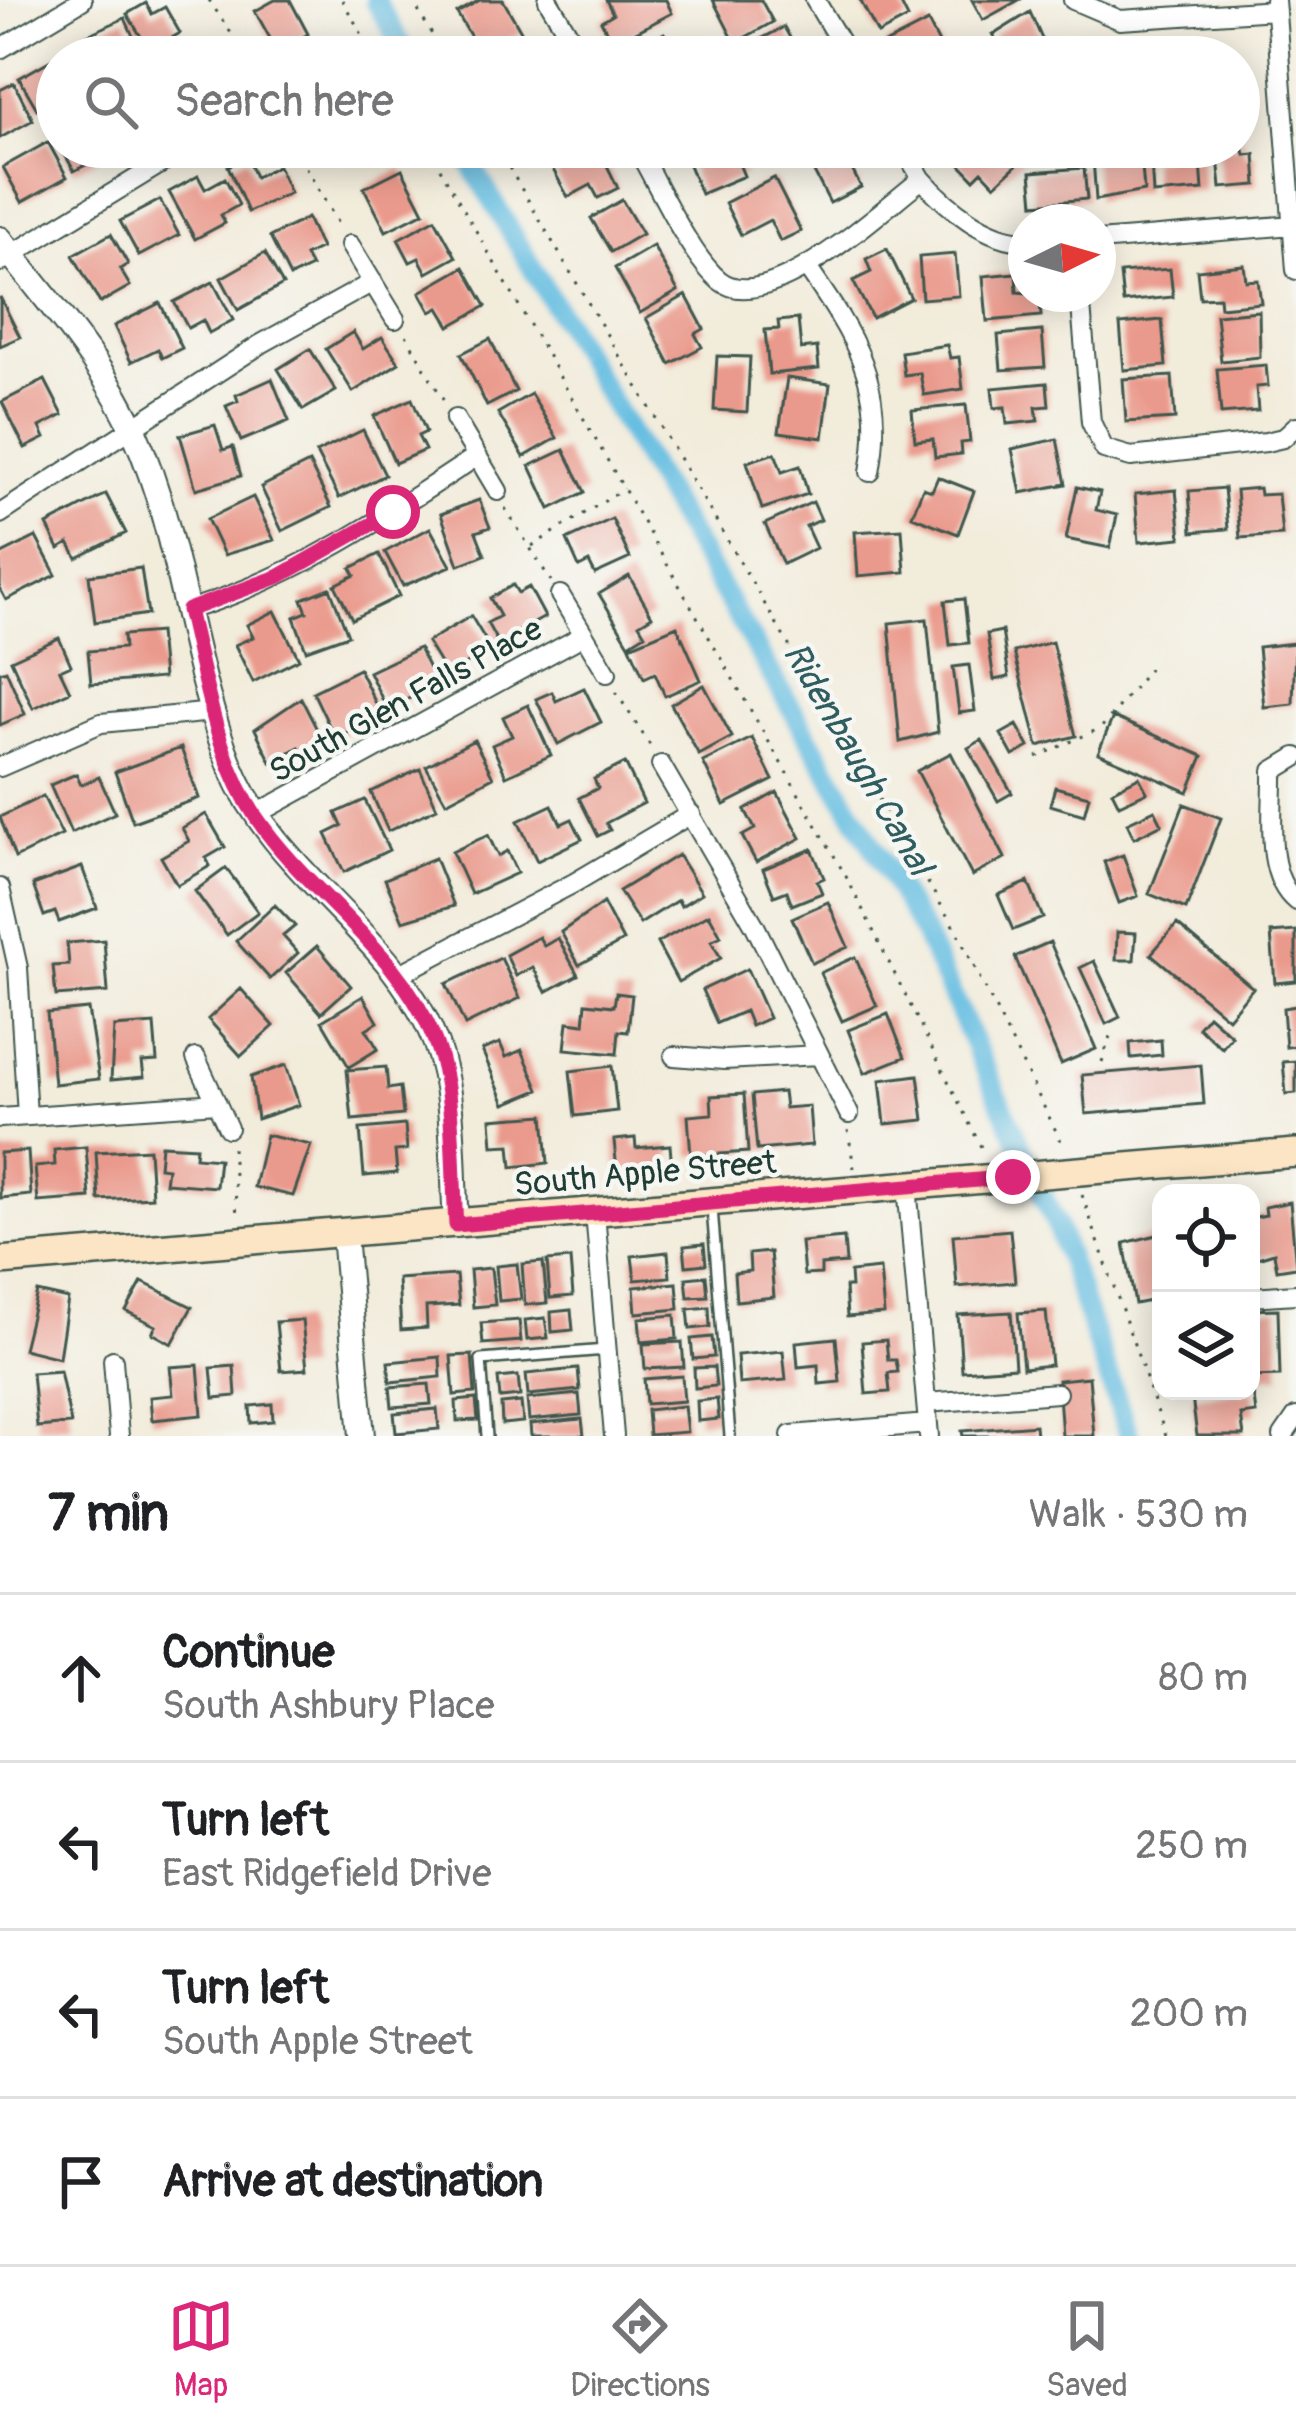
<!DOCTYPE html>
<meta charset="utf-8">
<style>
body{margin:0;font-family:Pangolin,sans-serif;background:#f2f2f2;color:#202124}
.controls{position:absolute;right:36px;bottom:36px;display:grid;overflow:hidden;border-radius:24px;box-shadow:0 6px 30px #0003}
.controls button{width:108px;height:108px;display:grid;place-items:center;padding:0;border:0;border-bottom:3px solid #e0e0e0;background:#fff;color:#202124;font:60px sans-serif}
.compass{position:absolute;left:1008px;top:204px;width:108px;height:108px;border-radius:50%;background:#fff;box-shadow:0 6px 30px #0003;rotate:85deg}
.stop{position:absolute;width:36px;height:36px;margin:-27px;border:9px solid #db2777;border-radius:50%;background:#fff}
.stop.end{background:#db2777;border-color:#fff;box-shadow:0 3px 12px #0008}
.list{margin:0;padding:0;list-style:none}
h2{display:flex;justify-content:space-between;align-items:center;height:156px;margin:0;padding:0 48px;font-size:51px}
h2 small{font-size:39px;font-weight:400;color:#757577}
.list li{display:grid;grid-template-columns:78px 1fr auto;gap:36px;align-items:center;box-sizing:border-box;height:168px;padding:0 48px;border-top:3px solid #e0e0e0}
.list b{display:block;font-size:45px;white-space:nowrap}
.list p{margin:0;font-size:39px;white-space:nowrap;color:#757577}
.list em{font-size:39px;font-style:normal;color:#757577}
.icon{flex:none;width:66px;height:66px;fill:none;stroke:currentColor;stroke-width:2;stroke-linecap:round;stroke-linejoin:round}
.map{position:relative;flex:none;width:1296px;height:1436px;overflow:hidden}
.search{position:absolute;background:#fff;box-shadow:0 6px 30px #0003;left:36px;right:36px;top:36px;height:132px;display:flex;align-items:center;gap:30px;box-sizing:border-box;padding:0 42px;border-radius:66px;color:#757577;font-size:45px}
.sheet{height:828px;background:#fff}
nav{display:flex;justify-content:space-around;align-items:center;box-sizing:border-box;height:168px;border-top:3px solid #e0e0e0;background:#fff;font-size:33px;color:#757577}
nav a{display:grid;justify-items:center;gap:6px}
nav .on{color:#db2777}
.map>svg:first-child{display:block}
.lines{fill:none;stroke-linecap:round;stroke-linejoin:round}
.canal{stroke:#63bde1;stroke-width:21}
.building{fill:#ea9a8c}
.service-casing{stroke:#3f574d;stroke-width:14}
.minor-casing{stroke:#3f574d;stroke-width:22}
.tertiary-casing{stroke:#3f574d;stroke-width:28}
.secondary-casing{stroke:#3f574d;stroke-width:32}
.path{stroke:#3f574d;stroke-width:3;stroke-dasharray:3 9;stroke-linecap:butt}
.service{stroke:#fff;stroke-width:9}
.minor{stroke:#fff;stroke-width:18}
.tertiary{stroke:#fff;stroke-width:24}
.secondary{stroke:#fce5c4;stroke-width:27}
.route{stroke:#db2777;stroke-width:15}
.labels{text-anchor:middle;stroke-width:9;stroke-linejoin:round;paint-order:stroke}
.street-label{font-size:33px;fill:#1f3d34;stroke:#f6f6f2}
.water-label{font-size:36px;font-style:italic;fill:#305d5f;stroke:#f6f6f2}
</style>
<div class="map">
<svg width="1296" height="1436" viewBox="0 0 1296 1436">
<rect width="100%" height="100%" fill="#f6f6f2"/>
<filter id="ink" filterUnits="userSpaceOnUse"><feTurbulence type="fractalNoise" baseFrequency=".00833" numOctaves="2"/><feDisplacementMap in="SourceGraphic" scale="24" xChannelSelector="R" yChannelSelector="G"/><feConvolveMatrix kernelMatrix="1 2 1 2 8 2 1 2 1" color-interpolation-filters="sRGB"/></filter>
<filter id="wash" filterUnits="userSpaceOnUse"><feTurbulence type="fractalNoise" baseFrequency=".004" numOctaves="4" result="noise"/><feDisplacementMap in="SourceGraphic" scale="48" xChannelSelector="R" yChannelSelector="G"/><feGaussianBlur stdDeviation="2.7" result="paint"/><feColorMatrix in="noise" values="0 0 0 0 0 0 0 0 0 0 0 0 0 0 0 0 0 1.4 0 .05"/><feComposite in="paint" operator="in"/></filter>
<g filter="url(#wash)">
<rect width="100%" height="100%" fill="#f2ecdb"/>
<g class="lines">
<path class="canal" d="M375 0 408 57
M461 147 922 930 1056 1224 1129 1436"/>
</g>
<g id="blocks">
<path class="building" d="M275 0H290L308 34 277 51 255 11Z
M480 0H503L522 33 482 56 457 13Z
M606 0H666L672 13 613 44 601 21 613 14Z
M713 0H761L773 22 735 43Z
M860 0H899L908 18 878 34Z
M972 0H1019L983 20Z
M146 3 152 14 165 7 180 33 150 51 127 14Z
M1030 12 1050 57H1007L993 35Z
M125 18 140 52 128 57H83L76 40Z
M928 22 946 57H892L885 44Z
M784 27 798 52 741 57 738 51Z
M664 33 679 57H626Z
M325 38 334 57H287Z
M67 51 71 57H57V97L37 109 19 78Z
M14 83 33 120 0 138V90Z
M1239 125 1245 155 1255 154 1257 185 1221 188 1217 147H1239Z
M48 142 67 177 22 202 3 167Z
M61 147H121L74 171Z
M583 147H598L618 188 598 198 591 185 568 197 550 164Z
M719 147H732L744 176 701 194 687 160Z
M812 147H862L845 156 861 187 830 203 803 151Z
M971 147H1036L995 185 982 171 974 179 957 161Z
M1200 149 1203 190 1153 194 1151 160Z
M1141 154 1144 191 1096 200 1093 158Z
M247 158 255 177 278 166 290 193 248 212 228 166Z
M1084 168 1087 199 1034 204 1031 172Z
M402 169 424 212 386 231 364 188Z
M198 176 205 189 225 178 239 205 221 215 225 223 195 239 169 192Z
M774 178 801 231 780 241 770 220 741 235 725 203Z
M160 200 179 235 139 256 120 221Z
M622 200 642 234 611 252 591 218Z
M307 218 321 248 305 256 311 267 290 277 270 237Z
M435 219 456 257 427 273 419 258 410 262 398 239Z
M111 234 128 264 120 269 130 286 100 303 73 255Z
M653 246 678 291 640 313 615 268Z
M887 249 911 298 872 318 853 281 871 272 866 259Z
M265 253 283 285 238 310 221 278Z
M955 254 959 296 922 299 919 257Z
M1244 265 1246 281 1258 280 1261 303 1220 307 1219 297 1200 298 1197 270Z
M464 267 486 306 450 326 439 308 431 312 420 292Z
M1170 269 1173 297 1123 302 1120 273Z
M1016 273 1017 292 1039 294 1041 316 987 321 983 276Z
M213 282 233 320 209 333 203 320 188 328 174 302Z
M686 295 704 329 695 334 702 347 670 364 646 318Z
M0 297 20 337 0 346Z
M160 303 182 348 162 358 158 349 131 362 114 326Z
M1259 311 1260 357 1221 361 1216 315Z
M798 319 801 349 817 347 819 369 769 374 765 330 779 329 778 321Z
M1162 320 1166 366 1124 370 1120 324Z
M1042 331 1045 367 1001 370 998 335Z
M353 332 363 349 382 337 399 363 353 392 326 349Z
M490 339 516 391 487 406 461 354Z
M947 345 950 358 959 357 963 389 924 395 920 373 904 375 901 352Z
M310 349 336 391 303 410 278 369Z
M717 356 750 357 747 412 714 410Z
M1266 365 1268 386 1256 387 1258 411 1221 414 1217 369Z
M1172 376 1175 419 1126 422 1123 379Z
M787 378 830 384 823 438 779 432Z
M272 379 289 421 241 441 226 406 238 401 236 395Z
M45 380 63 415 40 427 45 438 25 448 2 402Z
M1047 383 1049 406 1036 407 1038 421 1007 424 1005 407 994 408 992 388Z
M531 394 557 438 524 457 498 413Z
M412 399 426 432 418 436 425 450 395 463 374 416Z
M966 405 970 442 961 443 962 454 935 457 933 439 915 441 912 410Z
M215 425 223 450 233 447 241 476 196 489 180 435Z
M363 430 385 475 339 498 316 453Z
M1057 439 1066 484 1021 493 1012 449Z
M564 450 585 492 550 509 530 466Z
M775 453 782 472 800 466 808 494 762 509 747 462Z
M309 463 331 507 282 531 261 487Z
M938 477 974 491 958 534 912 516 923 488 932 491Z
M1077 487 1100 492 1096 510 1117 515 1110 548 1066 539Z
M1224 488 1228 529 1192 532 1189 491Z
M1259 488 1260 495 1278 494 1282 535 1240 538 1236 490Z
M1176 490 1181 538 1139 542 1135 494Z
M106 494 126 533 77 558 69 543 59 549 47 525Z
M253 497 274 540 224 555 207 519Z
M479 500 490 527 476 532 485 555 459 565 441 514Z
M813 502 821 520 806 526 816 548 783 564 765 524Z
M612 519 630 558 595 574 589 562 579 567 567 540Z
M430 528 451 566 403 586 385 552Z
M902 529 905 572 858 576 855 532Z
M36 537 56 575 6 600 0 589V555Z
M379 554 399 596 352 619 335 585 355 575 351 568Z
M141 568 148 614 95 622 89 575Z
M629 576 652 616 639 624 645 634 629 644 599 594Z
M513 585 518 593 529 587 545 617 498 643 487 623 500 616 490 598Z
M330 588 348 635 306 650 294 617 307 612 302 599Z
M964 599 969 643 950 645 945 601Z
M275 611 299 659 253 682 235 645 253 637 247 625Z
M471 616 491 649 447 675 427 642Z
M927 619 938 732 900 742 889 623Z
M677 626 701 680 665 696 655 673 644 678 630 646Z
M1002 631 1009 677 994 680 987 634Z
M159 632 163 678 91 684 88 651 124 648 123 635Z
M59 638 71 665 60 670 70 691 33 708 11 660Z
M1052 642 1076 736 1038 746 1014 652Z
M1295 643 1293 704 1264 707 1258 647Z
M419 648 437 685 387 709 369 672Z
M969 665 975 711 959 713 953 667Z
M359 669 382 716 335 738 313 692Z
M6 670 25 714 0 725V672Z
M704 685 732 737 699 755 671 704Z
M584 688 601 722 558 744 536 699 552 692 556 701Z
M301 698 325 745 304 756 299 747 271 762 255 729Z
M528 705 551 755 506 776 492 745 512 736 503 717Z
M1113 717 1203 756 1188 792 1098 753Z
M1017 725 1029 747 1013 756 1001 734Z
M752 738 773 780 724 805 703 762Z
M474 740 493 777 446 802 426 766Z
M982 740 1012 793 998 801 968 748Z
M181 748 199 798 133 822 115 772Z
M951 753 1005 858 972 876 917 771Z
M625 763 644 803 606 823 610 830 598 836 579 798 598 788 594 779Z
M420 769 437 808 388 831 371 792Z
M76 774 81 785 99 777 115 813 71 833 50 785Z
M1139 777 1147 792 1119 805 1112 791Z
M1055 787 1089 796 1084 815 1050 805Z
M777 792 801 838 756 862 742 836 755 829 745 810Z
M43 796 62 835 15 858 0 817Z
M365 800 389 850 344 872 326 834 342 826 336 813Z
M1184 804 1221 818 1186 909 1149 894Z
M552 805 561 824 572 819 582 839 537 861 518 821Z
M1155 810 1162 824 1134 838 1127 823Z
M206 814 225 847 206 858 210 866 177 885 161 857 189 841 182 828Z
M488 835 498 856 507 851 517 873 471 894 452 852Z
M812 849 824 878 817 881 822 893 792 905 787 891 774 896 763 869Z
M678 855 702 893 681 906 678 900 640 924 619 891Z
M1123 855 1138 896 1119 903 1104 862Z
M435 858 454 906 403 921 385 879Z
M82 867 97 908 59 922 55 912 44 916 33 885Z
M226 868 258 912 227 935 195 891Z
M1028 882 1043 918 1013 930 998 895Z
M828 902 848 947 812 963 792 918Z
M603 903 623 941 579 965 561 932Z
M275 905 295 926 283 936 298 953 270 979 236 941Z
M709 914 721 936 711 941 721 958 678 982 657 943Z
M1177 924 1253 988 1228 1018 1151 954Z
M1296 931V981L1275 983 1271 933Z
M1117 932 1136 933 1134 960H1116Z
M539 937 544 946 558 938 578 975 546 992 533 967 516 976 506 955Z
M104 940 108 992 56 996 53 966 69 965 67 943Z
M1050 942 1096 1049 1061 1064 1015 957Z
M317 946 351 986 321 1013 286 973Z
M855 957 877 1006 842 1021 820 973Z
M501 958 520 998 465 1025 446 984Z
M1094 961 1120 1017 1106 1024 1080 968Z
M747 969 769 1018 751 1026 745 1011 717 1023 702 990Z
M241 989 274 1026 241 1056 208 1019Z
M616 993 632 995 628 1032 619 1031 617 1054 565 1049 568 1022 584 1024 586 1003 614 1006Z
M363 996 378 1022 366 1029 378 1049 349 1067 322 1021Z
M1296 1006V1046L1286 1047 1283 1008Z
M88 1009 99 1079 54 1084 47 1013Z
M888 1014 905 1057 865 1073 848 1030Z
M1208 1015 1232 1036 1222 1048 1198 1027Z
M154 1024 157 1061 142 1062 144 1077 111 1080 114 1027Z
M1161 1040 1162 1055 1131 1058 1130 1043Z
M500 1043 506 1057 522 1050 539 1090 505 1104 482 1050Z
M1296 1061V1093L1286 1094 1283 1062Z
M286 1065 299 1105 257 1119 251 1077Z
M1201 1065 1204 1104 1086 1114 1082 1075Z
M612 1066 617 1111 575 1116 570 1071Z
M386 1067 388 1089 400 1087 403 1115 352 1120 347 1070Z
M918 1075 924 1120 885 1124 880 1080Z
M783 1092 785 1108 809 1106 812 1145 757 1150 752 1095Z
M744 1094 748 1152 691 1156 688 1116 712 1114 711 1096Z
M544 1115 548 1163 512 1167 510 1145 493 1146 491 1119Z
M405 1125 407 1150 395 1151 397 1173 364 1176 360 1129Z
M266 1135 311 1145 293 1196 254 1187Z
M635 1138 636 1148 670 1145 672 1170 617 1171 614 1140Z
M161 1145 196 1147 195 1157 219 1159 216 1187 165 1183 167 1168 159 1167Z
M86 1147 90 1198 38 1202 35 1167 55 1165 54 1150Z
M149 1149 152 1197 99 1200 96 1152Z
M28 1151 31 1195 0 1198V1153Z
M1290 1202 1296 1267 1277 1270 1274 1253 1251 1260V1218L1266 1215 1265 1207Z
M1010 1230 1015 1282 957 1287 953 1235Z
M1161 1234V1274L1155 1275 1160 1299 1135 1304 1124 1243Z
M844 1238 846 1263 821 1265V1274L804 1275 801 1242Z
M704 1244 706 1264 686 1266 684 1246Z
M668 1252 670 1277 635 1280 632 1256Z
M770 1252 774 1297 736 1301 734 1273 750 1271 749 1254Z
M570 1259 573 1296 550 1298 547 1261Z
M543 1262 547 1303 525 1305 522 1264Z
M517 1264 521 1299 499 1301 496 1266Z
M491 1268 495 1305 473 1307 470 1270Z
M880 1269 884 1314 847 1317 845 1287H851L850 1272Z
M456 1275 459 1305 426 1307 427 1328 401 1330 398 1279Z
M706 1276 708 1296 688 1297 686 1278Z
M142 1282 192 1307 172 1344 152 1333 156 1326 126 1311Z
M677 1283 679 1309 636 1313 634 1287Z
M37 1292 68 1299 59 1358 23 1349Z
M709 1307 710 1327 690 1329 688 1309Z
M1278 1309 1280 1376 1251 1377V1310Z
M571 1310 573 1330 552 1332 551 1312Z
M1046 1311 1051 1365 1023 1368 1018 1313Z
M1011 1312 1015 1367 962 1371 958 1315Z
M675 1315 677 1339 641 1342 639 1318Z
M545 1318 548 1338 527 1340 525 1320Z
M302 1320 307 1369 281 1371 276 1322Z
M519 1320 521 1341 483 1344 481 1323Z
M712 1337 714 1357 693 1359 691 1339Z
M836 1338 840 1382 819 1384 818 1365 798 1367 796 1342Z
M886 1340 888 1360H896L898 1372 888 1373 890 1392 866 1394 862 1342Z
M682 1342 684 1367 645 1369 643 1344Z
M783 1351 786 1380 739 1384 737 1355Z
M472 1355 475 1393 454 1395 451 1356Z
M440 1357 441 1377 390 1382 388 1362Z
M198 1365 202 1415 152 1420 150 1397 173 1395 170 1367Z
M234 1366 236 1396 214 1398 211 1368Z
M714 1367 716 1386 695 1388 694 1368Z
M578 1369 580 1390 528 1395 526 1374Z
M60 1371 71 1424 37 1427 32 1373Z
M518 1376 520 1396 500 1398 498 1378Z
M682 1376 684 1401 646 1404 644 1379Z
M1089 1377 1094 1436H1062L1058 1380Z
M429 1384 431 1404 392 1407 390 1387Z
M1253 1391 1256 1413 1241 1415 1244 1436H1197L1192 1397Z
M579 1394 581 1415 529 1420 527 1399Z
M476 1399 478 1420 457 1421 456 1401Z
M717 1399 719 1419 698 1421 697 1401Z
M521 1402 523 1422 502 1424 501 1404Z
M272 1404 273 1421 251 1423 250 1406Z
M684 1406 687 1432 649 1435 647 1410Z
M437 1409 439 1429 396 1433 394 1413Z
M582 1419 584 1436H531L530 1424Z
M1035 1425 1036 1436H963L962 1431Z"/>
</g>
</g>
<g filter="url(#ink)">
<use href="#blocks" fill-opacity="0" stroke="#3f574d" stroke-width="3"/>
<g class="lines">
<defs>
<path id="service" d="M712 1208 730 1436
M487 1436 481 1360 606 1350"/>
<path id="minor" d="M548 0 582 57
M815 0 849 57
M1073 0 1120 20 1276 10
M1275 0 1296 270
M0 49 82 0
M636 147C657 182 689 255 719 280 767 319 882 209 922 179 948 208 986 240 1026 241
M903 147 922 179
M1098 241 1293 225
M350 245 395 319
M0 262 188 147
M806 266C855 337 886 383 870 472
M1080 294 1091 422 1104 449 1131 457 1266 442 1283 438 1296 426
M455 419 498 491
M0 514 261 344 373 282
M560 595 607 673
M188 610C294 578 386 517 477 456
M1296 757 1273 771C1274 812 1263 874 1296 901
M661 765 755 926 849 1114
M0 767 101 723 213 712
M255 815 584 635
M0 888 18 968 27 1116
M398 975 574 883 691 814
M674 1056 724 1060 819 1055
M196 1058 228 1128
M0 1118 217 1103
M907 1185 929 1436
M595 1213 614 1436
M1251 1297 1296 1294
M113 1360 119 1436
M926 1403 1057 1393
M791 1435 928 1424
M1283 1436 1296 1417"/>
<path id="tertiary" d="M0 239C46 301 104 362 135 434 182 540 188 660 231 767 276 877 395 933 436 1044 456 1098 452 1168 456 1225
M344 1235 362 1436"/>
<path id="secondary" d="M0 1261 1296 1153"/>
</defs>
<use href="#service" class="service-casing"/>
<use href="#minor" class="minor-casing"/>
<use href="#tertiary" class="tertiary-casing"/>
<use href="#secondary" class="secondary-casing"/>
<path class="path" d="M209 0 245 54
M342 0 375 57
M412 0 445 57
M294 147 341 229
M428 147 848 880 984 1153
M497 147 958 934 1064 1147
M406 335 446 405
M505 508 551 581
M532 546 624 489
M616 692 653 750
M1037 757 1101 728 1151 667
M1102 1062 1110 1036
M848 1130 854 1168
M232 1148 237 1216
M1082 1195 1166 1436"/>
<use href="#service" class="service"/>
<use href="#minor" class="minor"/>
<use href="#tertiary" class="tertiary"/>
<use href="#secondary" class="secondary"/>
</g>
</g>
<g class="lines" filter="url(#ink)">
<path class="route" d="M393 512 280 576 188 610C205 678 216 757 256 817 310 897 402 950 436 1044 456 1098 452 1168 456 1225L1013 1177"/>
</g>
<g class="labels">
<g class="street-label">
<text transform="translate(405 699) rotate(-29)" y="12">South Glen Falls Place</text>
<text transform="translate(645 1172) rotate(-5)" y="12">South Apple Street</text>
</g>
<g class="water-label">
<text transform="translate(859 758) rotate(60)" y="13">Ridenbaugh Canal</text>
</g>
</g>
</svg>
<div class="controls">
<button><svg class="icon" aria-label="locate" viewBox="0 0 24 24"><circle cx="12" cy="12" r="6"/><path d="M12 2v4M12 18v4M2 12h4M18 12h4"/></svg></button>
<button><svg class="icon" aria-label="layers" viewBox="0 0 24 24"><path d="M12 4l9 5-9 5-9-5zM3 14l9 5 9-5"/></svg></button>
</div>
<svg class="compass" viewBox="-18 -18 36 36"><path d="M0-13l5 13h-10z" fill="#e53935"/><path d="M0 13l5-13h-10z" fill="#757577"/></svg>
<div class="stop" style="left:393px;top:512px"></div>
<div class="stop end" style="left:1013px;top:1177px"></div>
<div class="search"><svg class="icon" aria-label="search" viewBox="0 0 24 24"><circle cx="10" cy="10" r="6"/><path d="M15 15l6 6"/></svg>Search here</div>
</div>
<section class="sheet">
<h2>7 min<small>Walk · 530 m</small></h2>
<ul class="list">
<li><svg class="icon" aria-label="ahead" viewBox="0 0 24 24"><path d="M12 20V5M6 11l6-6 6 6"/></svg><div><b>Continue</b><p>South Ashbury Place</p></div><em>80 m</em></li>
<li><svg class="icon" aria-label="left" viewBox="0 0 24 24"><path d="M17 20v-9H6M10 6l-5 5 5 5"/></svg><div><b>Turn left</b><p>East Ridgefield Drive</p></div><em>250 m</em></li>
<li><svg class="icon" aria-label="left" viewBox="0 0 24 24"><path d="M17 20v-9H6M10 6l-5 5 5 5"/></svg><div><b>Turn left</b><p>South Apple Street</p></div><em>200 m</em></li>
<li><svg class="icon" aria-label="arrive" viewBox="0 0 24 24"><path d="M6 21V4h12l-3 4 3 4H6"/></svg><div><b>Arrive at destination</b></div></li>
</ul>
</section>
<nav>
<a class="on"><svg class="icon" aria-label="map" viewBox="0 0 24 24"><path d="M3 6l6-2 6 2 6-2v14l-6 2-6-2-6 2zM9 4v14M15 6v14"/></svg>Map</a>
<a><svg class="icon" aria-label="directions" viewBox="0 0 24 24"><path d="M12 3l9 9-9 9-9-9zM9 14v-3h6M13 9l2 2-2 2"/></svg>Directions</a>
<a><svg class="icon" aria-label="saved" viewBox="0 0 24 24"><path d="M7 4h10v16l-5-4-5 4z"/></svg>Saved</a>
</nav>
